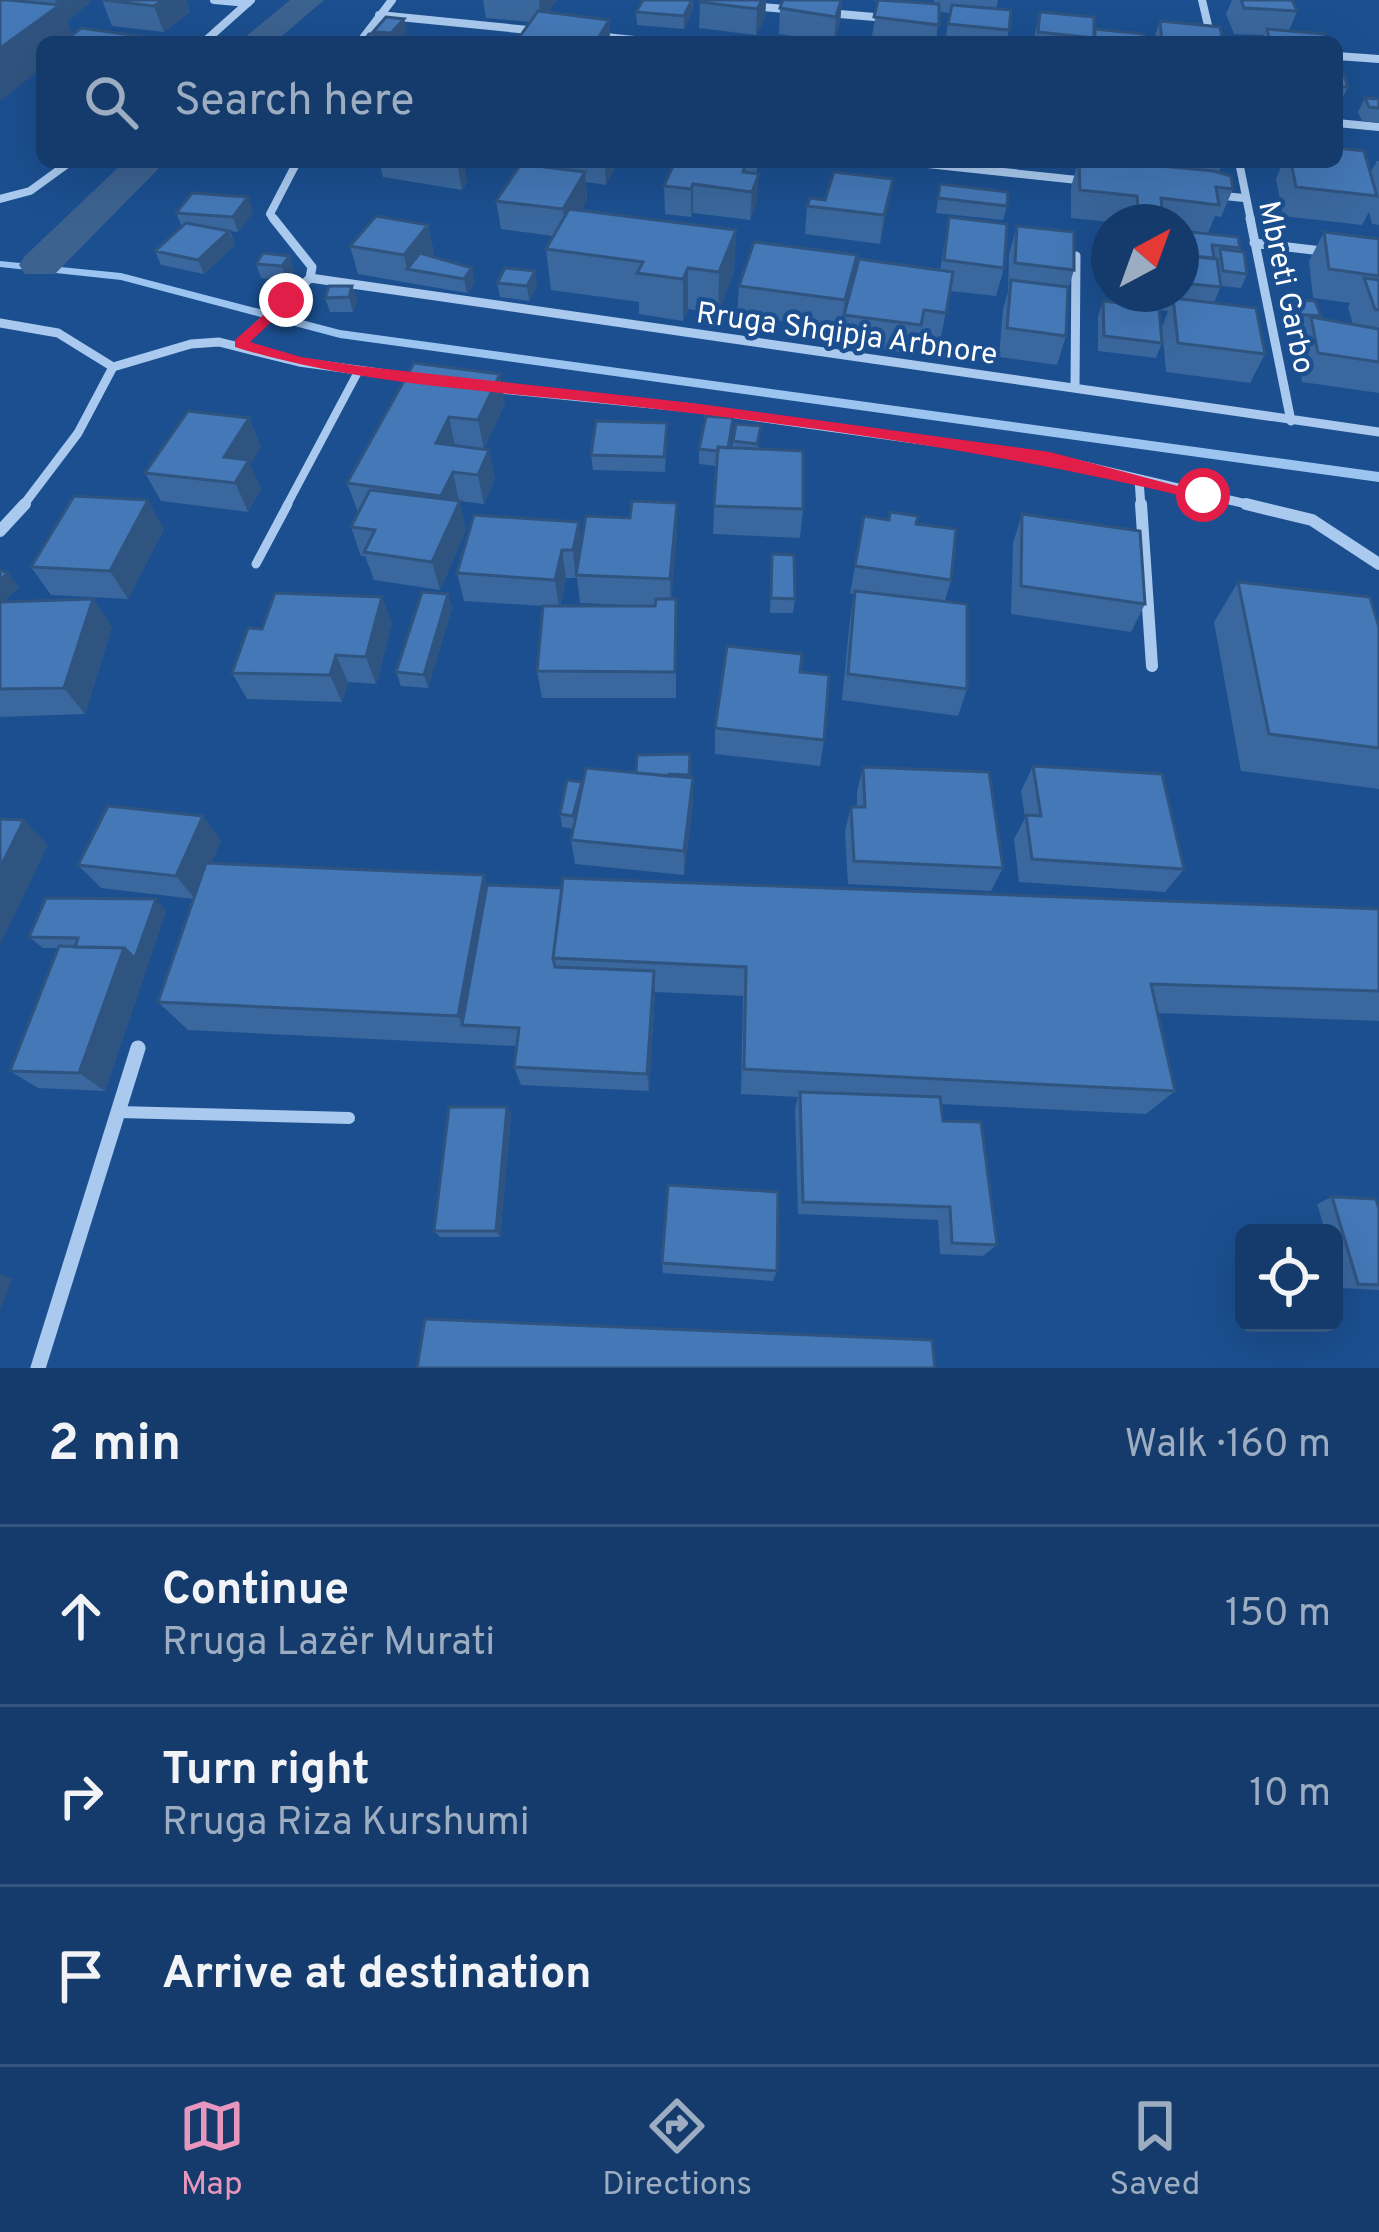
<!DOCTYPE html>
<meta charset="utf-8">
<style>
body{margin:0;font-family:Overpass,sans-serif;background:#214673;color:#f1f3f6}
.controls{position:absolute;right:36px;bottom:36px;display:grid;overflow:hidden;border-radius:18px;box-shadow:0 12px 48px #0002}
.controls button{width:108px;height:108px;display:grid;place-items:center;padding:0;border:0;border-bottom:3px solid #33557e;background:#143b6b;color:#f1f3f6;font:60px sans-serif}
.compass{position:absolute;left:1091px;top:204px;width:108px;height:108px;border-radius:50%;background:#143b6b;box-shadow:0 12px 48px #0002;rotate:41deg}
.stop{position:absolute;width:36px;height:36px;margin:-27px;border:9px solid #e11d48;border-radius:50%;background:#fff}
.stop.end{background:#e11d48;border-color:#fff;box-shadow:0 3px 12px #0008}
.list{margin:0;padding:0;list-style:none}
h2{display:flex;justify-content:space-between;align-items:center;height:156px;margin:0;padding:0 48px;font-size:51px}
h2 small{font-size:39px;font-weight:400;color:#9dadc1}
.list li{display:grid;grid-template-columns:78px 1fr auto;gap:36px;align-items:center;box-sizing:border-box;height:180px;padding:0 48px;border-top:3px solid #33557e}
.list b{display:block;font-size:45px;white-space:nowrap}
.list p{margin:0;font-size:39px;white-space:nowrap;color:#9dadc1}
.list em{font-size:39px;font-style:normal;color:#9dadc1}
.icon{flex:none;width:66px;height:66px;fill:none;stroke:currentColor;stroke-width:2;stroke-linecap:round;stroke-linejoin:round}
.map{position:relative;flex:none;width:1379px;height:1368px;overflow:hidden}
.search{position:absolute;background:#143b6b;box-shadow:0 12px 48px #0002;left:36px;right:36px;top:36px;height:132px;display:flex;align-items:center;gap:30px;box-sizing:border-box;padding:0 42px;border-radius:18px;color:#9dadc1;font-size:45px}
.sheet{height:696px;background:#143b6b}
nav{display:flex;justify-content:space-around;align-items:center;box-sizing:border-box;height:168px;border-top:3px solid #33557e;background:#143b6b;font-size:33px;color:#9dadc1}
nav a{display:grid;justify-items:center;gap:6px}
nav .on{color:#e797bd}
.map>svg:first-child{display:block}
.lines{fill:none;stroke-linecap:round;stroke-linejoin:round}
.stream{fill:#9cc4f0;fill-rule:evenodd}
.canal{fill:#3c6290;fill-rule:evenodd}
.lane-far2{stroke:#a9c9ee;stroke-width:8}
.lane-far1{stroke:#a9c9ee;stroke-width:9}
.lane{stroke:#a9c9ee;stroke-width:12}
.street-far3{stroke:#a9c9ee;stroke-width:8}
.street-far2{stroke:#a9c9ee;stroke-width:9}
.street-far1{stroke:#a9c9ee;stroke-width:12}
.street{stroke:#a9c9ee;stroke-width:15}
.wall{fill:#3a679d;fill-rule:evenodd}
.shaded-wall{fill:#305480}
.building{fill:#4478b7;stroke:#305480;stroke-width:3}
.route{fill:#e11d48}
.labels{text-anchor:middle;stroke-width:9;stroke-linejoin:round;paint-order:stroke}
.far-street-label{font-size:30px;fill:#fff;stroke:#1b4f8f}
</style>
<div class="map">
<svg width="1379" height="1368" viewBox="0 0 1379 1368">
<rect width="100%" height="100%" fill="#1b4f8f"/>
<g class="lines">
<path class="stream" d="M0 261 121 273 340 330 1379 472V482L340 338 121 280 0 267Z"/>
<path class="canal" d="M290 0H324L275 42H239Z
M124 162H165L55 274H25L19 265 25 256Z"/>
<path class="lane-far2" d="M286 507 359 370"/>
<path class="lane-far1" d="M256 564 288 504"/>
<path class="lane" d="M118 1112 349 1118"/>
<path class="street-far3" d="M214 0 248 3
M1202 0 1212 42
M751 6 796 10
M828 13 886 18
M379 15 539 31
M595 36 655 42
M204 42 251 0
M360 42 392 0
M1337 56 1379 59
M1337 123 1379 127
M909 162 1087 181
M1239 162 1251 221
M1214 195 1244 198
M0 199 30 191 70 162
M275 221 270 214 297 162"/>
<path class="street-far2" d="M273 218 312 267 310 278
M1250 218 1291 421
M1254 243 1330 252
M310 278 1379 432
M0 323 58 333 113 367
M240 343 310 278
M113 367 191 344 219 342 299 362 423 379
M490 388 692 408 1050 458 1259 507
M1075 388 1076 256
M1139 480 1141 507
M22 507 78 433 113 367"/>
<path class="street-far1" d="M1141 504 1152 666
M1246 504 1312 520 1379 564
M0 531 25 504"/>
<path class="street" d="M38 1368 138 1048"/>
</g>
<path class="wall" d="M0 0H88L90 3 67 21 73 35 154 42H42Z
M102 0H186L190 12 164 32 112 26Z
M483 0H557L548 13 609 20 610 42H517L530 22 486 18Z
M643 0H693V10L684 29 637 25 636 12Z
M766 0 765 17 756 35 699 28 700 2Z
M842 0 840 23 834 42 779 34 780 8Z
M869 0 934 3V0H998L996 9 1009 30 1006 42H945L950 13 939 12 936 42H871L878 1Z
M1232 0H1292L1297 11 1289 31 1327 42H1262L1264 35 1234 34 1226 14Z
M1040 12 1094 32 1145 42H1033Z
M1160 21 1223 42H1153Z
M1337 72 1348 87 1337 110Z
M1365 98 1379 99V123L1362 121 1358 112Z
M1377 161H1379V225L1372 224 1369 212 1362 225 1283 216 1276 179 1283 162H1337L1370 173Z
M379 162H468L464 166 467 183 462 190 383 177Z
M550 162H618L606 185 586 182 587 200 581 211 736 230 734 271 718 314 688 309 683 321 639 314V302L551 290 546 249 553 236 501 229 496 201 550 168Z
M675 162H759L756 173 757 202 750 220 693 213 691 217 665 214 664 186Z
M1078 162H1223L1219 172 1233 189 1221 217 1215 216 1208 233 1181 230V222H1109L1071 218V187Z
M893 179 880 244 805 234 807 206Z
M940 184 1007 206 1003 220 936 213Z
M248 197 253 212 238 232 230 231 235 245 204 274 161 265 155 251 182 227 176 213Z
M949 217 1004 268 996 296 950 291 940 342 919 339 915 354 840 344 843 321 841 329 737 315 739 286 857 255 854 279 940 270Z
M428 225 434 254 432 257 475 283 467 293 358 274 350 246Z
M1017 226 1074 270 1068 290 1066 336 1057 365 999 357 1003 309 1008 292 1009 254Z
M1181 231 1240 248 1239 251 1247 274 1241 288 1221 286 1214 303 1265 354 1250 383 1166 372 1162 327 1168 311 1159 310 1162 343 1156 358 1098 351V316L1103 301 1132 305V294H1181Z
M1324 232 1379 239V393L1302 382 1296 346 1304 330 1285 328 1281 314 1288 299 1321 316 1319 318 1353 325 1348 307 1350 303 1313 298 1309 261Z
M289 256 294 271 287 281 261 278 256 264Z
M497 283 537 286 529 301 500 297Z
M352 286 357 301 353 312H330L325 298Z
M414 363 505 403 484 449 495 479 484 504 459 501 466 530 440 590 374 580 365 556H361L351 527 358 512 347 483Z
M249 418 261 447 250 464 261 489 248 512 161 501 145 473Z
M733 418 730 448H732L733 441 761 426 758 449 803 509 800 538 713 534 716 466 699 464V449Z
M667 437 665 472 593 470 591 455Z
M1022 514 1145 604 1131 632 1011 614 1013 543Z
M864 516 916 524 951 580 945 601 967 689 958 716 842 700 850 619 854 594H850Z
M164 529 128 599 51 595 31 567Z
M677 532 671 599H676V698H542L537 671 543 606 464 601 457 573 582 541ZM566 578H577L580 603 649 606H560Z
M772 554 795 599 793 613H770Z
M0 570 19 587 4 601 93 599 112 627 85 714 0 717Z
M1238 582 1379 627V789L1241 771 1214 622Z
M448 594 452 608 428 688 401 686 396 672Z
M382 597 392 624 376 684 348 682 342 702 247 699 232 673 262 629Z
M800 672 824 740 820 766 715 754V728Z
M690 754 689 778H693V803L684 875 575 864 571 840 573 829 562 827 560 814 582 782 636 773Z
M1033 766 1184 869 1165 892 1019 882 1014 839 1025 818 1021 791Z
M863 767 1003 868 991 891 848 884 845 831 851 807H857V792Z
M221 840 211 863 487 885 1379 909V1021L1157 1013 1175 1091 1146 1114 941 1104 943 1121 997 1245 983 1256 940 1254 938 1220 798 1214 795 1109 798 1097 741 1094 743 996 655 992 649 1091 521 1085 514 1067 517 1046 188 1030 158 1002 194 899 101 888 78 865Z
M166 911 105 1091 38 1088 10 1071 58 948H43L29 937Z
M507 1107 511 1115 500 1237H440L434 1231Z
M1332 1197 1379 1209V1290L1342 1288 1334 1262V1233H1326L1317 1204Z
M662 1263 777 1271 773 1281 663 1273Z"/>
<path class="shaded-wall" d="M55 0H88L90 3 67 21 75 40 42 42V68L0 101V48L58 6Z
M163 0H186L190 12 164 32 154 6Z
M539 0H557L541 23Z
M692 0 693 10 684 29V16Z
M762 0H766L765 17 756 35 757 9Z
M842 0 840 23 834 42 836 17Z
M404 19 407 32 398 42H393L391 33Z
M609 20 610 42H596Z
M457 162H468L464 166 467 183 462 190Z
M605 162H618L606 185Z
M585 172 587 200 566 238 563 209Z
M759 174 757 202 750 220 752 192Z
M893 179 888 207 880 244 884 215Z
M693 184V213L691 217V189Z
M248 197 253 212 238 232 233 217Z
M428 225 434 254 420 271 407 269 404 255Z
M736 230 734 271 718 314 719 272Z
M229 231 235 245 204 274 198 260Z
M857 255 853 284 841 329 845 300Z
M289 256 294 271 287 281 282 266Z
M472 268 475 283 467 293 464 279Z
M688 268V309L683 321V279Z
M535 271 537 286 529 301 527 286Z
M352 286 357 301 353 312 349 297Z
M500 374 505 403 484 449 478 420Z
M449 417 455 446 436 443Z
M249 418 261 447 250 464 261 489 248 512 224 457Z
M489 450 495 479 484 504 478 475Z
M453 472 459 501 448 524 441 496Z
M148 500 164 529 128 599 110 571Z
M460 501 466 530 440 590 432 562Z
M677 503V532L671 607 670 579Z
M579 522 583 550 576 579 573 550Z
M562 550 566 578 559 608 555 580Z
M8 573 19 587 0 605V580Z
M448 594 452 608 428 688 424 675Z
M382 597 392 624 376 684 366 657Z
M93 599 112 627 85 714 64 688Z
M336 655 348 682 342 702 330 675Z
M693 778V803L684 875V851Z
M203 816 221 840 195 899 176 876Z
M24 820 48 845 0 945V868Z
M484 875 495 908 462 1025 458 1016Z
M156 899 166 911 105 1091 79 1073 124 948Z
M654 971 655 992 649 1091 647 1074Z
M507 1107 511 1115 500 1237 496 1231Z
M0 1274 13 1278 0 1310Z"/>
<path class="building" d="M0 0H8L60 5 0 48Z
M102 0H163L154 6Z
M643 0H692L684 16 636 12Z
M701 0H762L757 9 700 2Z
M783 0H841L836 17 780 8Z
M878 0 939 4V25L874 17Z
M1241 0H1292L1297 11 1244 8Z
M952 5 1011 10 1009 30 948 24Z
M538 11 609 20 596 42H516Z
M1040 12 1094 17V38L1038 32Z
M386 17 404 19 391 33 373 32Z
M1160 21 1220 27 1223 42H1162Z
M81 28 152 38 147 42H86L67 39Z
M1095 29 1144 34 1145 42H1095Z
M1267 29 1324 34 1327 42H1270Z
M369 34 450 42H363Z
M789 39 825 42H788Z
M1337 72 1343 73 1348 87 1337 86Z
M1365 98 1379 99V108L1369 107Z
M1337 148 1364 151 1377 196 1296 187 1291 162H1337Z
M675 162H746L743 172 759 174 752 192 693 184 691 189 664 186Z
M1079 162H1117L1214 171 1231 176 1233 189 1216 187 1219 205 1161 198 1162 210 1138 207 1137 196 1080 190Z
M521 164 585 172 563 209 496 201Z
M834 172 893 179 884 215 807 206 810 198 825 200Z
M940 184 1008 192 1007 206 938 198Z
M192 193 248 197 233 217 176 213Z
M569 209 736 230 719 272 688 268 683 279 637 273 643 262 546 249Z
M376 216 428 225 404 255 350 246Z
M949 217 1007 224 1004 268 944 260Z
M186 223 229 231 198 260 155 251Z
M1017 226 1074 232V270L1015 263Z
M1181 231 1238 237 1240 248 1212 245 1214 258 1181 255Z
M1324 232 1379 239V276L1329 269Z
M754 242 857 255 845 300 739 286Z
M1220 249 1244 252 1247 274 1223 271Z
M263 253 289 256 282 266 256 264Z
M420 253 472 268 464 279 407 269Z
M1181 255 1217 259 1221 287 1181 283Z
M859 259 953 272 946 313 924 310 921 325 844 315Z
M505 268 535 271 527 286 497 283Z
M1364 278 1379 280V310L1375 309Z
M1011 280 1068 287 1066 336 1007 328Z
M329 286H352L349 297 325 298Z
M1173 298 1256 308 1265 354 1178 343Z
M1288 299 1315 301 1321 316 1293 314Z
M1103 301 1159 308 1162 343 1104 336Z
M1311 317 1379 329V362L1318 353Z
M414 363 500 374 478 420 449 417 436 443 489 450 478 475 453 472 441 496 347 483Z
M188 411 249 418 224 457 249 460 235 483 145 473Z
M706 416 733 418 728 448 718 447V451L699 449Z
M596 421 667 423 664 457 591 455Z
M736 424 761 426 757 444 733 441Z
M718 447 803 451V509L714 506Z
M370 490 460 501 432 562 364 552 375 530 351 527Z
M74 496 148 500 110 571 31 567Z
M632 501 677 503 670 579 576 575 586 516 630 518Z
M890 512 918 516 916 524 956 529 951 580 855 566 864 516 889 520Z
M1022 514 1140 531 1145 604 1021 586Z
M474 515 579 522 573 550H562L555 580 457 573Z
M772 554 794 555 795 599 771 598Z
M0 570 8 573 0 580Z
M1238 582 1370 597 1379 627V748L1269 734Z
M855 591 967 604V689L848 674Z
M422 592 448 594 424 675 396 672Z
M275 593 382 597 366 657 336 655 330 675 232 673 248 628 262 629Z
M93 599 64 688 0 689V602Z
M656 599H676L675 672 537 671 543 606H655Z
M727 646 802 654 800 672 829 675 824 740 715 728Z
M690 754 689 775 669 774V776L636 773 637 755Z
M1033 766 1162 774 1184 869 1032 859 1026 815 1041 816Z
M863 767 989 772 1003 868 854 861 851 807H865Z
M586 768 693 778 684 851 571 840Z
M567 780 582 782 573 816 560 814Z
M108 806 203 816 176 876 78 865Z
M0 819 24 820 0 868Z
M206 863 484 875 458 1016 158 1002Z
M563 878 1379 909V991L1151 984 1175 1091 744 1069 746 967 553 958Z
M487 885 562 888 553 958 555 967 654 971 647 1074 514 1067 519 1028 462 1025Z
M46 898 156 899 135 958 124 948 75 947 78 938 29 937Z
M59 946 124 948 79 1073 10 1071Z
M800 1092 940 1097 943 1121 981 1122 997 1245 952 1243 950 1207 803 1202Z
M449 1107H507L496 1231H434Z
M668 1185 778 1192 777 1271 662 1263Z
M1332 1197 1376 1199 1379 1209V1285L1358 1284Z
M425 1319 932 1340 935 1368H417Z"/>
<path class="route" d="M286 295 291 303 250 342 301 357 359 366 692 403 1050 452 1211 495 1203 501C1017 455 828 428 639 407 504 391 364 387 235 347V340Z"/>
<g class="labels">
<g class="far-street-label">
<text transform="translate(1287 287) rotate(78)" y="10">Mbreti Garbo</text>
<text transform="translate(847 333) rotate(8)" y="10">Rruga Shqipja Arbnore</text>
</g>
</g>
</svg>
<div class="controls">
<button><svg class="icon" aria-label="locate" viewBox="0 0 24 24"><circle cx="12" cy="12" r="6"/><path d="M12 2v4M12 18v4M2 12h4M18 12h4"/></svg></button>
</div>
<svg class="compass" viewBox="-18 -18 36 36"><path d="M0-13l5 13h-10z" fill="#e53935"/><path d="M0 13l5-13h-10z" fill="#9dadc1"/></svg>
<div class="stop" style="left:1203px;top:495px"></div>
<div class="stop end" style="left:286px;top:300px"></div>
<div class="search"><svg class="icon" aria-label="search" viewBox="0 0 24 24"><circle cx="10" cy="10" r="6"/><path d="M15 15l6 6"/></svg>Search here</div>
</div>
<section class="sheet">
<h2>2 min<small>Walk · 160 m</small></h2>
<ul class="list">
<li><svg class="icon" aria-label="ahead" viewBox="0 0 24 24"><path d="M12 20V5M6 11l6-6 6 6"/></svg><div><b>Continue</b><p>Rruga Lazër Murati</p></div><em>150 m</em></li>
<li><svg class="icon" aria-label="right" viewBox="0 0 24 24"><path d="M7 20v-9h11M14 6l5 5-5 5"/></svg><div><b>Turn right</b><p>Rruga Riza Kurshumi</p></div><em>10 m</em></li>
<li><svg class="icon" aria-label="arrive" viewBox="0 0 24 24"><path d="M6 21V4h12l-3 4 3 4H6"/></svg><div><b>Arrive at destination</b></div></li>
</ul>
</section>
<nav>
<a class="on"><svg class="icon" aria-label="map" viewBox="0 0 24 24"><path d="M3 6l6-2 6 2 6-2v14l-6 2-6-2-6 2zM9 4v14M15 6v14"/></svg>Map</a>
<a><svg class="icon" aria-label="directions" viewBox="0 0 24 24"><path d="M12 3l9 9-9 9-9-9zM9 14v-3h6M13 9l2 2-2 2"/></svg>Directions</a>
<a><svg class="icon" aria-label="saved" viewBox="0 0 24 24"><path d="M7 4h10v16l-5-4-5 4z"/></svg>Saved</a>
</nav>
